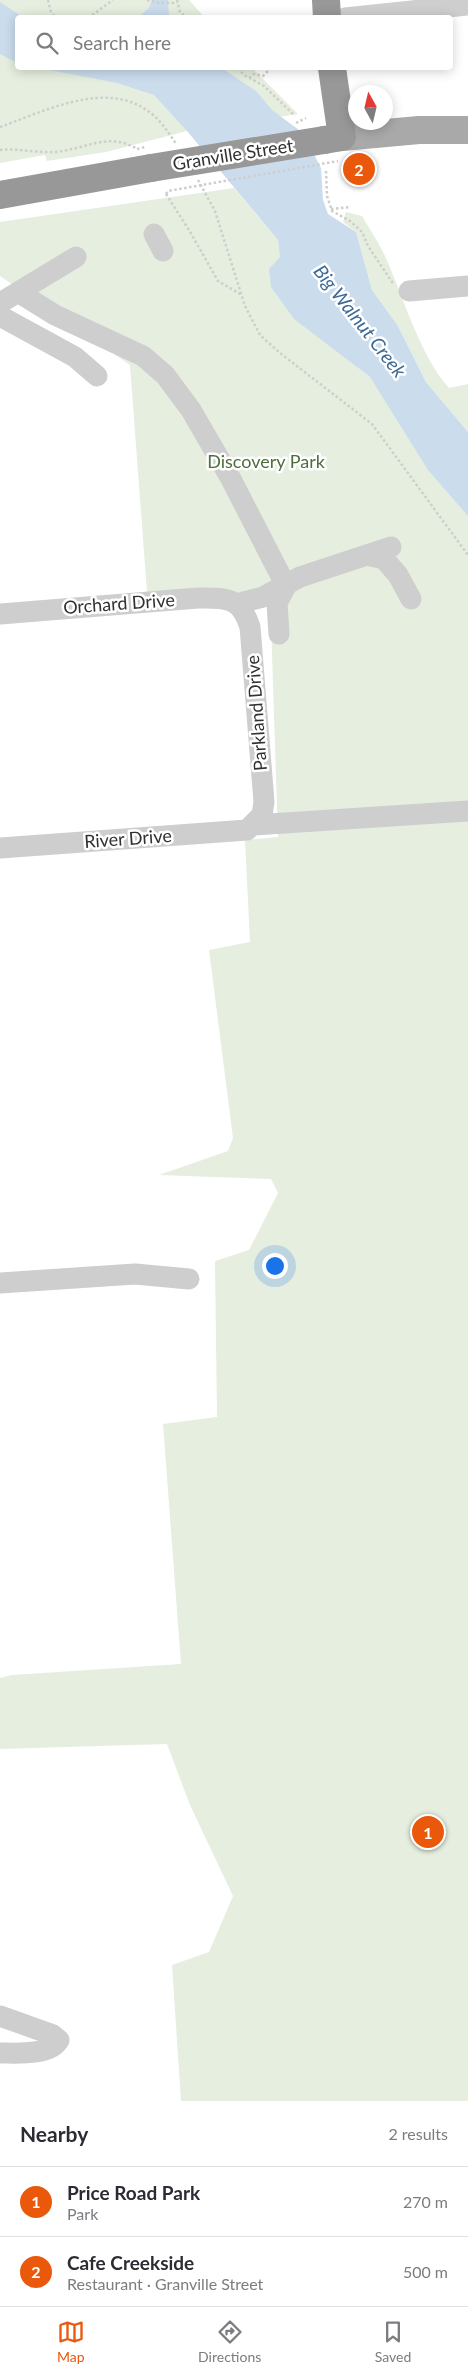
<!DOCTYPE html>
<meta charset="utf-8">
<style>
body{margin:0;font-family:Lato,sans-serif;background:#f7f7f7;color:#2b2b33}
.compass{position:absolute;left:348px;top:85px;width:45px;height:45px;border-radius:50%;background:#fff;box-shadow:0 2px 12px #0003;rotate:352deg}
.you{position:absolute;left:274px;top:1265px;width:18px;height:18px;margin:-12px;border:4px solid #fff;border-radius:50%;background:#1a73e8;box-shadow:0 0 0 8px #1a73e833}
.badge{display:grid;place-items:center;width:32px;height:32px;border-radius:50%;background:#ea580c;color:#fff;font-size:16px;font-weight:700}
.pin{position:absolute;translate:-50% -50%;border:2px solid #fff;box-shadow:0 1px 5px #0006}
.list{margin:0;padding:0;list-style:none}
h2{display:flex;justify-content:space-between;align-items:center;height:65px;margin:0;padding:0 20px;font-size:21px}
h2 small{font-size:16px;font-weight:400;color:#7c7c81}
.list li{display:grid;grid-template-columns:32px 1fr auto;gap:15px;align-items:center;box-sizing:border-box;height:70px;padding:0 20px;border-top:1px solid #e1e1e2}
.list b{display:block;font-size:19px;white-space:nowrap}
.list p{margin:0;font-size:16px;white-space:nowrap;color:#7c7c81}
.list em{font-size:16px;font-style:normal;color:#7c7c81}
.icon{flex:none;width:28px;height:28px;fill:none;stroke:currentColor;stroke-width:2;stroke-linecap:round;stroke-linejoin:round}
.map{position:relative;flex:none;width:468px;height:2101px;overflow:hidden}
.search{position:absolute;background:#fff;box-shadow:0 2px 12px #0003;left:15px;right:15px;top:15px;height:55px;display:flex;align-items:center;gap:12px;box-sizing:border-box;padding:0 18px;border-radius:5px;color:#7c7c81;font-size:19px}
.sheet{height:205px;background:#fff}
nav{display:flex;justify-content:space-around;align-items:center;box-sizing:border-box;height:70px;border-top:1px solid #e1e1e2;background:#fff;font-size:14px;color:#7c7c81}
nav a{display:grid;justify-items:center;gap:2px}
nav .on{color:#ea580c}
.map>svg:first-child{display:block}
.green{fill:#e5eedf}
.water{fill:#cbdced}
.lines{fill:none;stroke-linecap:round;stroke-linejoin:round}
.path{stroke:#cecece;stroke-width:2.5;stroke-dasharray:2.5 2.5;stroke-linecap:butt}
.minor{stroke:#cecece;stroke-width:21}
.major{stroke:#a9a9a9;stroke-width:28}
.highway{stroke:#989898;stroke-width:28}
.path-bridge{stroke:#cecece;stroke-width:2.5;stroke-dasharray:2.5 2.5;stroke-linecap:butt}
.highway-bridge{stroke:#989898;stroke-width:28}
.labels{text-anchor:middle;stroke-width:5;stroke-linejoin:round;paint-order:stroke}
.street-label{font-size:18px;fill:#313131;stroke:#fff}
.park-label{font-size:18px;fill:#4e6e3c;stroke:#fff}
.water-label{font-size:19px;font-style:italic;fill:#3c6995;stroke:#fff}
</style>
<div class="map">
<svg width="468" height="2101" viewBox="0 0 468 2101">
<rect width="100%" height="100%" fill="#fff"/>
<path class="green" d="M0 0H189L204 17 18 18V68H252L298 114 187 131 106 152 47 161 45 155 0 163Z
M234 188 278 240 280 254 358 368 370 377 468 502V2101H181L172 1965 209 1952 233 1896 190 1805 167 1744 0 1749V1678L12 1675 181 1664 163 1424 217 1417 215 1261 249 1250 278 1193 271 1179 159 1175 228 1151 233 1138 209 950 250 942 245 840 278 837 270 592H147L130 365 0 276V222Z
M346 212 362 216C370 230 379 243 385 256 403 296 420 356 449 388L468 384V432L426 382 398 326 372 290 356 232 343 222Z"/>
<path class="water" d="M152 0H168L169 17H138L149 8Z
M0 2 23 17 18 18 17 63 0 54Z
M39 68H222L257 92 272 110 303 133 321 168 323 200 328 214 356 232 372 290 398 326 426 382 468 432V516L428 470 370 377 294 319 271 287 269 269 280 257 278 240 187 131 154 95 117 83Z"/>
<g class="lines">
<path class="path" d="M48 0 51 12 56 18
M147 0 159 3H177
M177 0 180 12 187 18
M88 18 113 0
M238 68 244 75 264 86 295 116
M249 78 254 74 263 76 270 69
M0 127C43 112 102 81 145 109 158 117 168 131 176 144
M0 150C18 148 36 153 54 152 84 150 109 131 137 149
M326 171 327 196 332 211 350 221 362 232 368 246 394 285
M198 180 215 211 245 306 260 335 280 353 372 424 468 555
M166 194 189 230 218 281 242 295
M331 209 351 207"/>
<path class="minor" d="M345 18 468 5
M154 234 163 251
M409 291 468 286
M18 292 55 315 143 356 165 375 191 410 231 479 286 586
M0 303 76 257
M0 316 75 357 97 376
M367 555 384 559 398 575 411 599
M236 604 263 597 300 577 391 547
M0 614 198 598C226 598 240 596 250 627L264 802 262 815 247 830 0 848
M279 634 277 603 286 586
M254 825 468 811
M0 1283 135 1274 189 1279
M0 2016 53 2035 59 2040C50 2056 16 2053 0 2053"/>
<path class="major" d="M342 137 419 130H468"/>
<path class="highway" d="M326 0 327 18
M324 140 342 137 332 68
M0 195 151 168"/>
<path class="path-bridge" d="M296 123 306 118
M137 149 145 147
M166 194 168 191 338 161"/>
<path class="highway-bridge" d="M151 168 324 140"/>
</g>
<g class="labels">
<g class="street-label">
<text transform="translate(233 155) rotate(-9)" y="6">Granville Street</text>
<text transform="translate(119 604) rotate(-4)" y="6">Orchard Drive</text>
<text transform="translate(257 713) rotate(-94)" y="6">Parkland Drive</text>
<text transform="translate(128 839) rotate(-4)" y="6">River Drive</text>
</g>
<g class="park-label">
<text x="266" y="468">Discovery Park</text>
</g>
<g class="water-label">
<text transform="translate(360 321) rotate(52)" y="7">Big Walnut Creek</text>
</g>
</g>
</svg>
<svg class="compass" viewBox="-18 -18 36 36"><path d="M0-13l5 13h-10z" fill="#e53935"/><path d="M0 13l5-13h-10z" fill="#7c7c81"/></svg>
<div class="you"></div>
<div class="pin badge" style="left:428px;top:1832px">1</div>
<div class="pin badge" style="left:359px;top:169px">2</div>
<div class="search"><svg class="icon" aria-label="search" viewBox="0 0 24 24"><circle cx="10" cy="10" r="6"/><path d="M15 15l6 6"/></svg>Search here</div>
</div>
<section class="sheet">
<h2>Nearby<small>2 results</small></h2>
<ul class="list">
<li><span class="badge">1</span><div><b>Price Road Park</b><p>Park</p></div><em>270 m</em></li>
<li><span class="badge">2</span><div><b>Cafe Creekside</b><p>Restaurant · Granville Street</p></div><em>500 m</em></li>
</ul>
</section>
<nav>
<a class="on"><svg class="icon" aria-label="map" viewBox="0 0 24 24"><path d="M3 6l6-2 6 2 6-2v14l-6 2-6-2-6 2zM9 4v14M15 6v14"/></svg>Map</a>
<a><svg class="icon" aria-label="directions" viewBox="0 0 24 24"><path d="M12 3l9 9-9 9-9-9zM9 14v-3h6M13 9l2 2-2 2"/></svg>Directions</a>
<a><svg class="icon" aria-label="saved" viewBox="0 0 24 24"><path d="M7 4h10v16l-5-4-5 4z"/></svg>Saved</a>
</nav>
